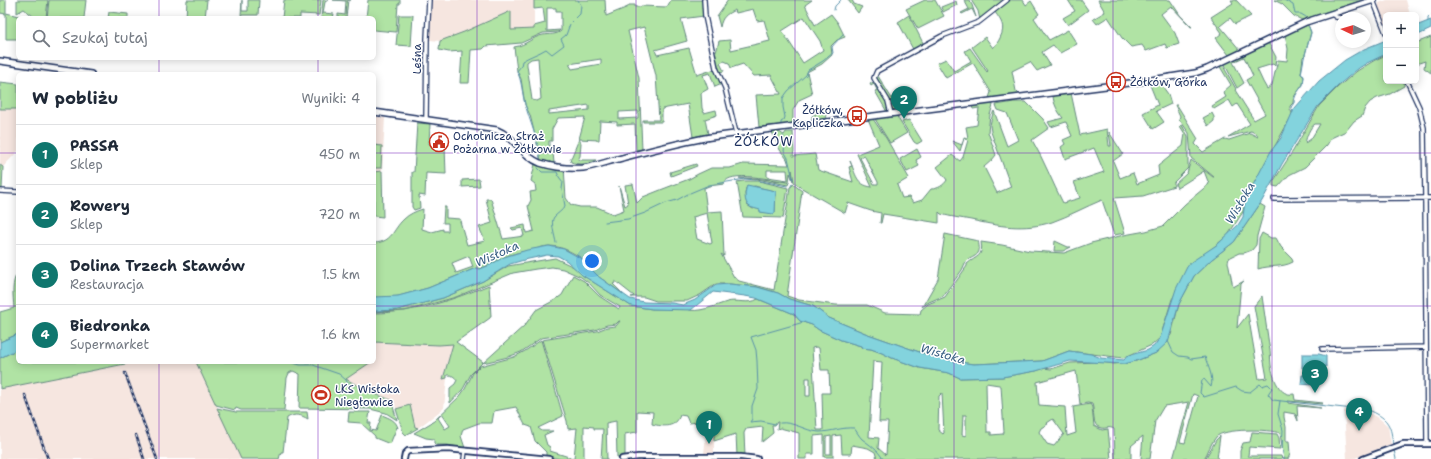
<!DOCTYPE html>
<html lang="pl">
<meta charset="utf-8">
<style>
body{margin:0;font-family:"Shantell Sans",sans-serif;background:#f6f6f7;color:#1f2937}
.controls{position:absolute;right:12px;top:12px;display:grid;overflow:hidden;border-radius:6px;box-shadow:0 2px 10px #0003}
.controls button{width:36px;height:36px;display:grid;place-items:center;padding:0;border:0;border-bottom:1px solid #e0e1e3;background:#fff;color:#1f2937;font:20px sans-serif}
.compass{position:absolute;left:1335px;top:12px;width:36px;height:36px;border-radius:50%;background:#fff;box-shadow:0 2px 10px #0003;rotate:274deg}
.you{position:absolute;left:592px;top:261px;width:14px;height:14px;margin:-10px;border:3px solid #fff;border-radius:50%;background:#1a73e8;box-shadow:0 0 0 6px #1a73e833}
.badge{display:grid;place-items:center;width:26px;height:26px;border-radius:50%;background:#0f766e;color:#fff;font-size:13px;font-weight:700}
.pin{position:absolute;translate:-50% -33px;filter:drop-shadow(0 1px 2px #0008)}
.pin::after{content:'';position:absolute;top:21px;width:14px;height:12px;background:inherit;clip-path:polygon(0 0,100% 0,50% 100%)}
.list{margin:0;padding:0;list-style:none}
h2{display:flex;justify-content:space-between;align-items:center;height:52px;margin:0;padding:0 16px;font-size:17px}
h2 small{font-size:13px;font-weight:400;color:#747a83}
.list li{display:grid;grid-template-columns:26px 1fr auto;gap:12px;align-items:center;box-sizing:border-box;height:60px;padding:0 16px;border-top:1px solid #e0e1e3}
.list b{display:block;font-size:15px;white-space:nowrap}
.list p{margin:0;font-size:13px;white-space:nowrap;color:#747a83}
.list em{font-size:13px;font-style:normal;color:#747a83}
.icon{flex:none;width:22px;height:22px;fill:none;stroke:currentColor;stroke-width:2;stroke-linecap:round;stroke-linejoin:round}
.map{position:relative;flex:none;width:1431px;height:459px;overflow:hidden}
.search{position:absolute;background:#fff;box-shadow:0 2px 10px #0003;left:16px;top:16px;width:360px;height:44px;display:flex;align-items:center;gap:10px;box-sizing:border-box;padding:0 14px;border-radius:6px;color:#747a83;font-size:15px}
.panel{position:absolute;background:#fff;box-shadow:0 2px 10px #0003;left:16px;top:72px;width:360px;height:292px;border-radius:6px}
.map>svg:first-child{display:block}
.built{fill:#f6e6e0}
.green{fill:#b0e3a4;stroke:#668981;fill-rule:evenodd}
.water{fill:#83d3dd;stroke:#5991aa}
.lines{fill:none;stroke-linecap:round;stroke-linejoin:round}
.stream{stroke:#5991aa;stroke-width:1}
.minor-casing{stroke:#1b2f5e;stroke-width:6}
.tertiary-casing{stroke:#1b2f5e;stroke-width:8}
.secondary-casing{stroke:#1b2f5e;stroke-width:8}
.minor{stroke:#fff;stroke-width:3.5}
.tertiary{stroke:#fff;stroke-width:4.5}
.secondary{stroke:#fff;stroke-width:5}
.rail-casing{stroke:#1b2f5e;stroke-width:2.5}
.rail{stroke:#fff;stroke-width:1;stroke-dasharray:3;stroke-linecap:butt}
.grid{fill:none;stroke:#7b2cbf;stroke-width:1;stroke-opacity:0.55}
.labels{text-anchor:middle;stroke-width:3;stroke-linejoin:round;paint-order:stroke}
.street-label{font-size:11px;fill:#1b2f5e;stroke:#fff}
.poi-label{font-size:11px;fill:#1b2f5e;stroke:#fff;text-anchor:start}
.water-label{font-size:12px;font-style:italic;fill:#3a6084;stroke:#fff}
.quarter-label{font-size:13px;letter-spacing:1px;fill:#1b2f5e;stroke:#fff}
</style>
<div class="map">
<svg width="1431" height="459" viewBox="0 0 1431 459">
<rect width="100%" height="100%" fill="#fff"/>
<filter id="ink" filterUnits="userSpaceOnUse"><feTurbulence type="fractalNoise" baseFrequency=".025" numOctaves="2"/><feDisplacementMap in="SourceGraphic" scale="8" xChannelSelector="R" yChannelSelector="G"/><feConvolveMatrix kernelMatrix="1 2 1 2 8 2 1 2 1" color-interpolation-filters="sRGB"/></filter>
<g filter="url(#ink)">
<path class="built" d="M431 0H534V29L511 30V11L464 32 440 41 430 40Z
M1387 0H1406L1410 15H1386V27L1378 7 1379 3Z
M0 109H18V151L3 167 0 165Z
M374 116 385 118 382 171 374 172Z
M374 342 439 345 453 344 443 378H447L444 408 418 428 415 427 410 405 396 409 394 399 391 400 367 391 346 379 371 362H374L376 358 374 354Z
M137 362H196L242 459H0V388Z
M1344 410 1371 414 1380 419 1388 426 1391 444 1353 459H1347Z
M708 412H712L714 429V458H705L704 454Z"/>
<path class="green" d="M0 0H6V13L19 16 18 39H6V14L0 13Z
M17 0H48L46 18H33V16L24 9 17 13Z
M49 0H86L84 18H47Z
M187 0H207L205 18H186Z
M242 0V11H248V0H259L258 15H241Z
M284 0H321L319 15 300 14V18H282Z
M323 0H328L325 2 323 13 334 14 333 18H321Z
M333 0H351H348L346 18H338V14L345 15 346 1Z
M368 0H400V4H398L396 32 374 30V18H366Z
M534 0H605L606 16 628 7 629 5H635V7H641V6L667 7 671 0H703L704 16 681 19 687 41 655 50 657 55 689 48 697 75 715 69 722 84 715 87 710 73 703 75 708 89 701 93 702 108 704 113 716 110 717 115 705 119 708 134 693 137 688 104 662 109V122H643V120H659L656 76 644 27 628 31 639 78 642 149 636 150 635 124 617 125V122L600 121 599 140 579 139 585 117 558 118 552 129V141H549V152H553L554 163 541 160 530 115 525 105 521 79 517 71 514 47C527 45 532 37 543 35 550 34 556 35 561 31V11H556V8H547V31L560 30 558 32 543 33 521 43 486 46 483 49 471 50 469 83H460L462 51 449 52 439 50 440 41 464 32 511 11V30L534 29V26L545 23 543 8 534 9ZM538 58 541 99 537 101 532 100 527 65V62L531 59ZM601 59V64L572 69 569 64ZM589 105V110L549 114V111ZM638 111V118L619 119V112Z
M728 0H812L805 5 815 25 831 14 838 23 845 37 837 40 831 46 832 55 822 64 807 72 812 94 799 100 793 110V124L759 127 756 95 781 94 771 75 754 76 743 64 731 68 729 63 724 61 720 63 724 71 720 72 715 54 717 49 719 41 730 40 731 50 770 41 764 20 757 21 753 9 736 13 735 10C726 14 722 17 720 27L717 16ZM804 17 820 41 823 50 803 63 782 31Z
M848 0H852L854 4 862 7 858 13Z
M925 0H935L944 16 918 29 906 9Z
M964 0H969L972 5 976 17 972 9 962 14 961 13 969 9Z
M971 0H1005L980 20 978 11Z
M1009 0H1023L1026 5 1031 1 1039 14 1034 18 1049 40 1068 30 1077 44 1060 53 1053 45 1042 52 1050 65 1037 71 1030 62 1012 71 1016 91 1020 95 989 98 991 92 973 63 946 78 937 63 946 59 954 71 971 61 965 51 970 48 987 72 988 71 972 47 985 37 993 48C996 45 998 42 1000 38 1006 26 1001 21 995 12Z
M1068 0H1081L1088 10 1068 25 1063 18 1075 11Z
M1098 0H1170L1180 15 1192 27H1191L1171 6 1161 14 1175 33 1179 44 1167 48 1165 44 1146 51 1142 45 1131 47 1122 38 1108 17 1097 24 1093 19 1105 12Z
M1231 0H1236L1251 16 1235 24 1230 18 1220 26 1240 50 1229 55 1216 38 1222 33 1211 17 1233 3Z
M1274 0H1363L1302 20 1294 16 1282 4Z
M956 1 957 5 943 12 941 7Z
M109 12 128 14V18H108Z
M399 15H413L411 46 396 45Z
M909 15 924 45 914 51 898 22Z
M1308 25 1311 32 1305 55 1303 57 1301 74 1304 77C1303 80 1304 82 1303 84 1299 92 1293 94 1293 103L1290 106V109L1292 113 1291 117 1245 200 1243 212 1228 235 1208 252 1199 257 1172 299 1160 338 1152 345 1123 358 1069 351 1042 361 974 364 958 362 928 355 865 333 829 318 813 306 789 299 778 293 757 287 730 284H716L700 295 687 301H656L644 297H631L634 296 615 281V283L613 284 623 294 599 277 589 267 591 264C578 256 565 246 549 246 543 246 537 249 531 250 521 252 508 254 499 260 492 263 487 266 479 269L476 268 428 288 399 296 384 298 374 297V243C393 242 392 230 404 219 409 214 416 211 423 209L422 229 432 232 443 229V231H448V223H443L444 207H446V218L460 219 461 221H460L467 245 485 241 479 227 492 223 486 199H491L503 239 524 236 522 228 513 230 511 228 525 225 526 233 534 231 528 206 531 200 530 192 536 191 535 184 531 181 535 164 546 168 564 167 566 198 571 205 580 207H597L613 214 624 210 619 186 625 206 628 204 625 185 633 184 637 203 643 197 663 189 689 179 698 174 711 168H730L743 164 789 165 787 159 780 150 772 132H779L784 135 786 132H793L794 151 793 156 815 154 818 170 853 182 849 167 852 166 850 161C856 174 856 185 872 187L857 154 879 145 868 119H873L886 138 909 178 897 185 902 198 909 197 913 203 922 200 931 189C938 189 944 185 947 180L937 167 952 155 960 161 963 157 968 140 964 138 960 151 952 141 962 145 964 137 968 138 966 127 977 125 979 108 973 109 972 106 992 103 993 105 990 115 988 132 996 155 992 160 984 167 997 193 1011 187 991 132 990 125 993 113 994 111 1007 146 1018 140 1007 113 998 110 996 105 1014 102H1026L1043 119 1049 128 1032 140C1044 160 1052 182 1063 203L1080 198 1074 182 1104 172 1094 148 1065 159 1061 147 1065 144 1063 140 1072 136 1066 122 1051 127 1048 122 1063 118C1058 112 1053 103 1053 95L1071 93 1080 135 1107 129 1109 146H1111L1109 132 1123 154 1113 161 1120 178 1133 173 1137 184 1159 175 1158 166 1183 146 1185 134 1180 126 1182 125 1188 136V168L1174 182V186L1143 196 1114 198 1125 233 1114 235 1102 200C1085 207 1069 216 1052 222 1024 231 998 226 971 220 961 218 951 217 941 214L939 212V223L883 214 881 223H880L881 213 871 211 848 203 845 213 800 187 794 182 792 170 793 181 790 173 789 182C777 181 727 169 724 184L709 186 704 188 707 212 722 211 724 256 721 254 734 277 739 281 774 290 789 194 790 187 792 186 793 184 802 191 787 296 799 300 836 305H867L885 313 920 314 921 310 928 304 945 297 967 266V264C976 256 984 257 981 242L1002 245 1030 251 1064 253 1091 243 1124 235 1146 231 1163 226 1185 204 1209 184 1204 171 1177 188 1175 184 1187 173 1191 160 1213 177H1214L1191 158 1189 133 1179 119 1180 116 1175 105H1177L1198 139 1195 144 1203 152 1225 139 1229 140 1250 133 1258 137 1257 134 1251 131 1228 137 1250 124 1237 104 1233 107 1229 100 1214 109 1212 106 1226 97 1223 92 1231 85 1219 65 1222 64 1236 89 1235 90 1254 120 1265 114 1246 80 1253 76 1244 57 1233 62 1244 83 1237 88 1224 63 1268 42 1276 57 1275 66 1273 64 1257 69 1263 82 1267 89 1272 85 1278 60 1287 61 1288 49 1285 34ZM864 155 878 182V184H874L860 158ZM767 170H787L788 180 767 177ZM707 213 712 243 710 244 697 239 693 217ZM469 256 473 267 456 273 452 263Z
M1431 37V73L1424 68 1425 61 1416 64V43Z
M1386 55V81H1404V86L1390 94 1377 98 1370 102 1365 108 1362 116 1354 121 1346 131 1331 138 1327 145 1305 167 1289 175 1278 187 1273 186V182L1293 151 1319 106 1338 87 1357 71 1375 60ZM1315 124H1320L1311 139 1305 143C1307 136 1309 128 1315 124Z
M876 74 878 76 899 110H893L876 80Z
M875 81 889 105V111L887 112 875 91 877 90 874 84 871 86 870 84Z
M0 82 18 84V109H0Z
M1160 83 1168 94 1171 104 1156 111 1164 122 1153 129 1143 113 1158 105 1150 85Z
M822 106 827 118 812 120V116L816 114 815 109Z
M1212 113 1214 117V121L1208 126 1203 118Z
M896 115 907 133 890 143 875 119Z
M909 120 922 141 917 144 914 142 902 122Z
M417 123 430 124 429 144 445 146 446 174 426 173 425 196 419 195 420 208 414 210 412 207V172H414Z
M579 139 581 143 580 156 578 160H596C589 165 578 165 571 162L570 159 572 156Z
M374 145 382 146 381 168H374Z
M917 149 921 157 916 160 919 166 907 172 900 159Z
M696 164 697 166 671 176 670 172Z
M0 165 3 167 2 190 0 189Z
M382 171 383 217 374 216V172Z
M739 178H754L789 182 788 185 757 179Z
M479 179 480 186 462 187V180Z
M743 181H759L788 188 783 218 743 217 737 182ZM755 186 765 189 776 191 775 212H761L760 210 755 208 753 209 747 205 745 194 746 188Z
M1260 204 1265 207 1257 236 1256 245 1252 250 1244 253H1239L1229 258 1228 262 1233 287 1244 281 1241 284 1237 328 1248 314 1259 379 1267 378 1254 306 1262 296 1269 345C1271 352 1270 358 1271 365 1273 377 1279 397 1294 394L1295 400 1323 403 1322 404 1288 401V403L1321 408 1297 406 1298 421 1295 414 1284 412V417L1286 427V441H1289L1290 454 1288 459H1284L1280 433C1269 429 1224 428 1216 437 1211 443 1208 452 1204 459H1173L1189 402 1164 406 1155 421 1150 459H1141L1143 436 1131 446V459H1115L1114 429C1109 426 1106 429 1101 428 1091 426 1095 412 1092 404L1088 403 1080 404 1076 371 1037 382 1039 405 1065 407 1067 436 1076 433 1073 407 1090 404 1092 407 1094 426 1102 430 1108 429 1111 459H877L875 452 868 448 852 445 851 454H842L841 435 833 436V457H824V435L814 436V454H807V459H799V433L780 428 777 429 778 422H777L775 425H772L773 433 762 442 763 427 746 429 744 433 745 456H737L736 434 714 441V429L712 412 708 413V423L706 428 704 424 699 422 689 423 686 416 680 415C676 428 663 427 652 424L653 412 637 411V432L625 434V456L617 457 616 421 606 423 607 459H601L603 429H594V427L584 426V459H561L546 456V452L535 441 531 427 525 425 516 407 494 411 492 423H479L463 429 461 436 465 448 447 445H436L434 443V439L426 438 414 433 434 421 460 396 465 389 473 373 480 366 514 357 525 351 541 340 563 416 538 428 542 431H553L544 435 547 445 550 447V451L569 457 574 458 577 428 568 429 567 421 542 340 597 331 607 327 616 326 620 321H619L616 324 607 325 595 330 541 338 521 352 508 357 483 363 525 325 536 310 555 300 562 295 573 275 584 281 599 296 619 309 620 307 600 295 590 284 581 277 563 269 552 267 536 269 513 273 456 297 431 304 405 311 374 312 397 310 443 298 483 281 508 266 555 258 574 267 582 275 631 306 652 309H687C696 314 717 305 727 302 737 299 749 305 758 299L794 314 800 321 812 325 819 330 841 340 861 346 862 348 871 349 882 353 892 358 920 368 949 373 960 378 1002 377 1036 371 1044 368 1051 369 1070 363 1101 362 1114 364 1136 361 1156 353 1171 335 1179 304 1194 276 1212 259 1234 242ZM816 347 819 348 821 370H829L830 393H822L823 430H817L812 348ZM873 361 882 362 879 422H888L886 455 878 448 879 438 869 437ZM806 378H810V396H806ZM986 383 999 385 1001 386 1004 432 1003 434 991 435V432H987ZM942 393 944 433 943 434 938 430 939 396ZM1193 394 1198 396 1185 443 1180 442ZM442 414 450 426 445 429 438 418ZM963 415H966V436L962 435ZM1053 419 1064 434 1054 446 1047 444 1039 432 1041 428 1048 424 1047 423ZM831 436V454H826V437Z
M1262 233 1271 238H1276L1281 247 1292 258 1293 262C1282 268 1270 265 1258 269L1259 239Z
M945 234 978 241C982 255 976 255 966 261L962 270 943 296 929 302 922 307 938 279Z
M1055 241 1068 247H1071L1063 251H1054Z
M18 272V334L0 342V312L14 308C13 296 11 282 18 272Z
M489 285 491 316 490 318 456 342 483 362 471 374 463 389 450 403V388L455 384 457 380C454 376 452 375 447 375V378L443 379 453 344 439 345 374 342V313C415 313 452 300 489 285Z
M18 349V362H135L0 389V358Z
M196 362H371L346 379 367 391 391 400 397 420 386 413 370 409 299 408 300 374 293 371 289 373 287 378 284 410H241L236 408 235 410 216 405Z
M410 405 415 427 418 428 406 435 403 432 396 409Z
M217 408 236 412H307L308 419C301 415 295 413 287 418L283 452H281L279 459H241Z
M349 412H370L368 423H371L370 430 376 431 382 415C389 418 396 420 398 428L397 427 390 444 375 438V436L361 423 348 422Z
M1252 432 1277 434 1279 438 1280 449 1249 447 1248 456H1281L1282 459H1240V451L1243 443 1250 442Z
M1220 436 1217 459H1205L1216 440Z"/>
<path class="water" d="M1431 20V29L1416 36V26Z
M1386 40V54L1367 63 1359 68 1341 83 1318 106 1282 164 1262 201 1234 242 1212 259 1194 276 1179 304 1168 342 1156 353 1136 361 1124 364 1070 361 1036 371 1002 377 960 378 949 373 920 368 892 358 882 353 871 349 862 348 861 346 841 340 819 330 812 325 800 321 794 314 756 298 745 296 713 292 691 310 652 309 631 306 582 275 567 261 558 256 547 255 524 260 510 264 483 281 443 298 397 310 374 311V297L398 296 428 288 476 268 480 269 490 265 504 257 527 250 549 246 564 249 591 264 592 266 589 267 599 277 630 299 644 302 672 303 683 305 695 300 716 285 730 284 757 287 778 293 789 299 813 306 829 318 865 333 928 355 958 362 974 364 1042 361 1069 351 1091 354 1101 358 1124 360 1127 356 1148 350 1154 346 1160 338 1176 289 1187 267 1191 262 1218 244 1238 225 1243 217 1245 200 1271 151 1281 138 1294 109 1319 81 1345 60 1364 49Z
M747 185 776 191 775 213 773 214 760 212V210C757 209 752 208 750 207 743 202 745 192 747 185Z
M18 334V349L0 358V342Z
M1302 354H1319L1326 356V367L1302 368Z
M1302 375H1313L1314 378 1311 381 1313 382V385L1301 384Z"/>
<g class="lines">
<path class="stream" d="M1284 0 1293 5 1295 14H1301L1306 17
M834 10 835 6 841 0
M1428 21V18L1431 15
M1293 112 1291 107 1294 103C1294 96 1299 90 1303 85L1304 76 1301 74 1304 58 1311 33 1309 27
M781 124V122L784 120 785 117 783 107V98L788 91 806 75 808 70 823 61 833 53 832 47C835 42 841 39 843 34
M783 136 785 144 784 151 788 158 793 179
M540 158C538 139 530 122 525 104 522 93 522 81 517 71L521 66 522 61C530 56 538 54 546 49L552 54 564 45 561 39 566 35 570 24 580 14 581 5 578 0
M538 168 542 172H557L559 177 563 182 562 189 565 206C562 211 558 213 554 217 550 222 555 236 556 243
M791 186 792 184
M690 193 709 185 745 179 756 180 787 186
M605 222 628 219 645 213 666 203 677 200 688 194
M1168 341 1173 352 1179 356 1188 357 1191 359 1205 357C1208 367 1214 377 1211 387L1204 379 1202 380 1200 393 1204 397 1236 387 1242 391 1250 392 1260 384 1262 386 1268 384 1272 388 1268 394 1273 400 1371 411C1389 419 1391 426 1393 445
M290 362 300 365H313L339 374 346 380 348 384 354 386
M1280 401 1278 414 1283 430 1282 447 1284 459
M780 423C793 421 805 431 819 432 831 432 842 427 854 428 857 432 859 436 862 439 870 445 878 450 883 459
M775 424 761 421 750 422 752 419V406L758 389 757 361 756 350 751 337 804 322
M1394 450 1396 459"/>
<defs>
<path id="minor" d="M704 0 705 16 716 68 725 88 736 133
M1373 0 1386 33
M1332 14 1336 17 1341 18
M1365 24H1366
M1407 81 1419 107 1424 128 1425 198 1427 443
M891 114 888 101 874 78 877 71 942 36 979 22 1007 0
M426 119 427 39 429 0
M0 191 18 192
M1274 199 1431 198
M1322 349 1426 347
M464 459 465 451"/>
<path id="tertiary" d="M404 459 405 454 408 451 448 449 549 459
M622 459 638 457H741L757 459
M1363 459 1403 444H1431"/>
<path id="secondary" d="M0 61 91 74
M374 112 497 130C515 137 522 156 540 163 553 167 570 169 583 168 596 166 609 161 622 158 652 150 681 142 711 137L1145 81 1195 73 1207 69 1306 22 1374 0"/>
</defs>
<use href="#minor" class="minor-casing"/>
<use href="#tertiary" class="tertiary-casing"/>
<use href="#secondary" class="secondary-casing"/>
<use href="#minor" class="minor"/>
<use href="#tertiary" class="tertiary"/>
<use href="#secondary" class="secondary"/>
<defs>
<path id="rail" d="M125 373 157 459
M25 395 48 459
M136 435 144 459"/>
</defs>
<use href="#rail" class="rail-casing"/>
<use href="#rail" class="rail"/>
</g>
</g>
<path class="grid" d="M159 0V18M318 0V18M477 0V459M636 0V459M795 0V459M954 0V459M1113 0V459M1272 0V459M159 58V74M318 58V74M0 153H18M374 153H1431M0 306H18M374 306H1431M159 362V459M318 362V459"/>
<defs>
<symbol id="bus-ring" viewBox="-11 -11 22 22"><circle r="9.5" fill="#fff" stroke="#c8321e" stroke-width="1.5"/><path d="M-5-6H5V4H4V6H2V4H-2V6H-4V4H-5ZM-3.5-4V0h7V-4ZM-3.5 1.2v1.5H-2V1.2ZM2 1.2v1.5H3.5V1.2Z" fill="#c8321e"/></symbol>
<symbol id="civic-ring" viewBox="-11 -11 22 22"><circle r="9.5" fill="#fff" stroke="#c8321e" stroke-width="1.5"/><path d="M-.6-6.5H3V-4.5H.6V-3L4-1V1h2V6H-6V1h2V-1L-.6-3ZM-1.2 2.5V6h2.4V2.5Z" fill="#c8321e"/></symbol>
<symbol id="stadium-ring" viewBox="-11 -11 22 22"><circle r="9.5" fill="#fff" stroke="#c8321e" stroke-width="1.5"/><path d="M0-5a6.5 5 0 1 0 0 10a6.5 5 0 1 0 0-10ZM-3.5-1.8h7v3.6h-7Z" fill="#c8321e"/></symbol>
</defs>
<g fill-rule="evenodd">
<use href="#bus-ring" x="1105" y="71" width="22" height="22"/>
<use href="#bus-ring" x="846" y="105" width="22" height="22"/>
<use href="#civic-ring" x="428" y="131" width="22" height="22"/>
<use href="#stadium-ring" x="310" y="384" width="22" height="22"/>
</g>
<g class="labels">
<g class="street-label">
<text transform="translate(417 59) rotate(-90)" y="4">Leśna</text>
</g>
<g class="poi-label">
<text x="1130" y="86">Żółków, Górka</text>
<text x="843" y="114" text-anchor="end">Żółków,<tspan x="843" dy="13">Kapliczka</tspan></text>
<text x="453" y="140">Ochotnicza Straż<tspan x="453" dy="13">Pożarna w Żółkowie</tspan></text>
<text x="335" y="393">LKS Wisłoka<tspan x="335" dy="13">Niegłowice</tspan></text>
</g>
<g class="water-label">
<text transform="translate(1240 203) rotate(-59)" y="4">Wisłoka</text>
<text transform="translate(497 254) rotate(-24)" y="4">Wisłoka</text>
<text transform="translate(943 354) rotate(16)" y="4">Wisłoka</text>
</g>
<g class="quarter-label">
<text x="764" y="146">ŻÓŁKÓW</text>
</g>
</g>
</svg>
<div class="controls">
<button>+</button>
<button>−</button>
</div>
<svg class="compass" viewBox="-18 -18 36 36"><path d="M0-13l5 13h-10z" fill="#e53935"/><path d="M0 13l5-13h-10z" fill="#747a83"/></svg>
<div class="you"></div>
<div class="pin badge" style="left:709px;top:444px">1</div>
<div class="pin badge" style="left:904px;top:119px">2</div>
<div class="pin badge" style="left:1315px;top:393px">3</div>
<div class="pin badge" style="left:1359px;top:431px">4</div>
<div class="search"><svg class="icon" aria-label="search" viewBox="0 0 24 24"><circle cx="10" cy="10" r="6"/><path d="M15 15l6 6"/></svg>Szukaj tutaj</div>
<section class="panel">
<h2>W pobliżu<small>Wyniki: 4</small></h2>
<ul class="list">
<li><span class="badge">1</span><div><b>PASSA</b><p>Sklep</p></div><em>450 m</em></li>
<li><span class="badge">2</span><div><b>Rowery</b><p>Sklep</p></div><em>720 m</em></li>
<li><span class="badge">3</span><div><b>Dolina Trzech Stawów</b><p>Restauracja</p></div><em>1.5 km</em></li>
<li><span class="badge">4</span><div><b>Biedronka</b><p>Supermarket</p></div><em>1.6 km</em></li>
</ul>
</section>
</div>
